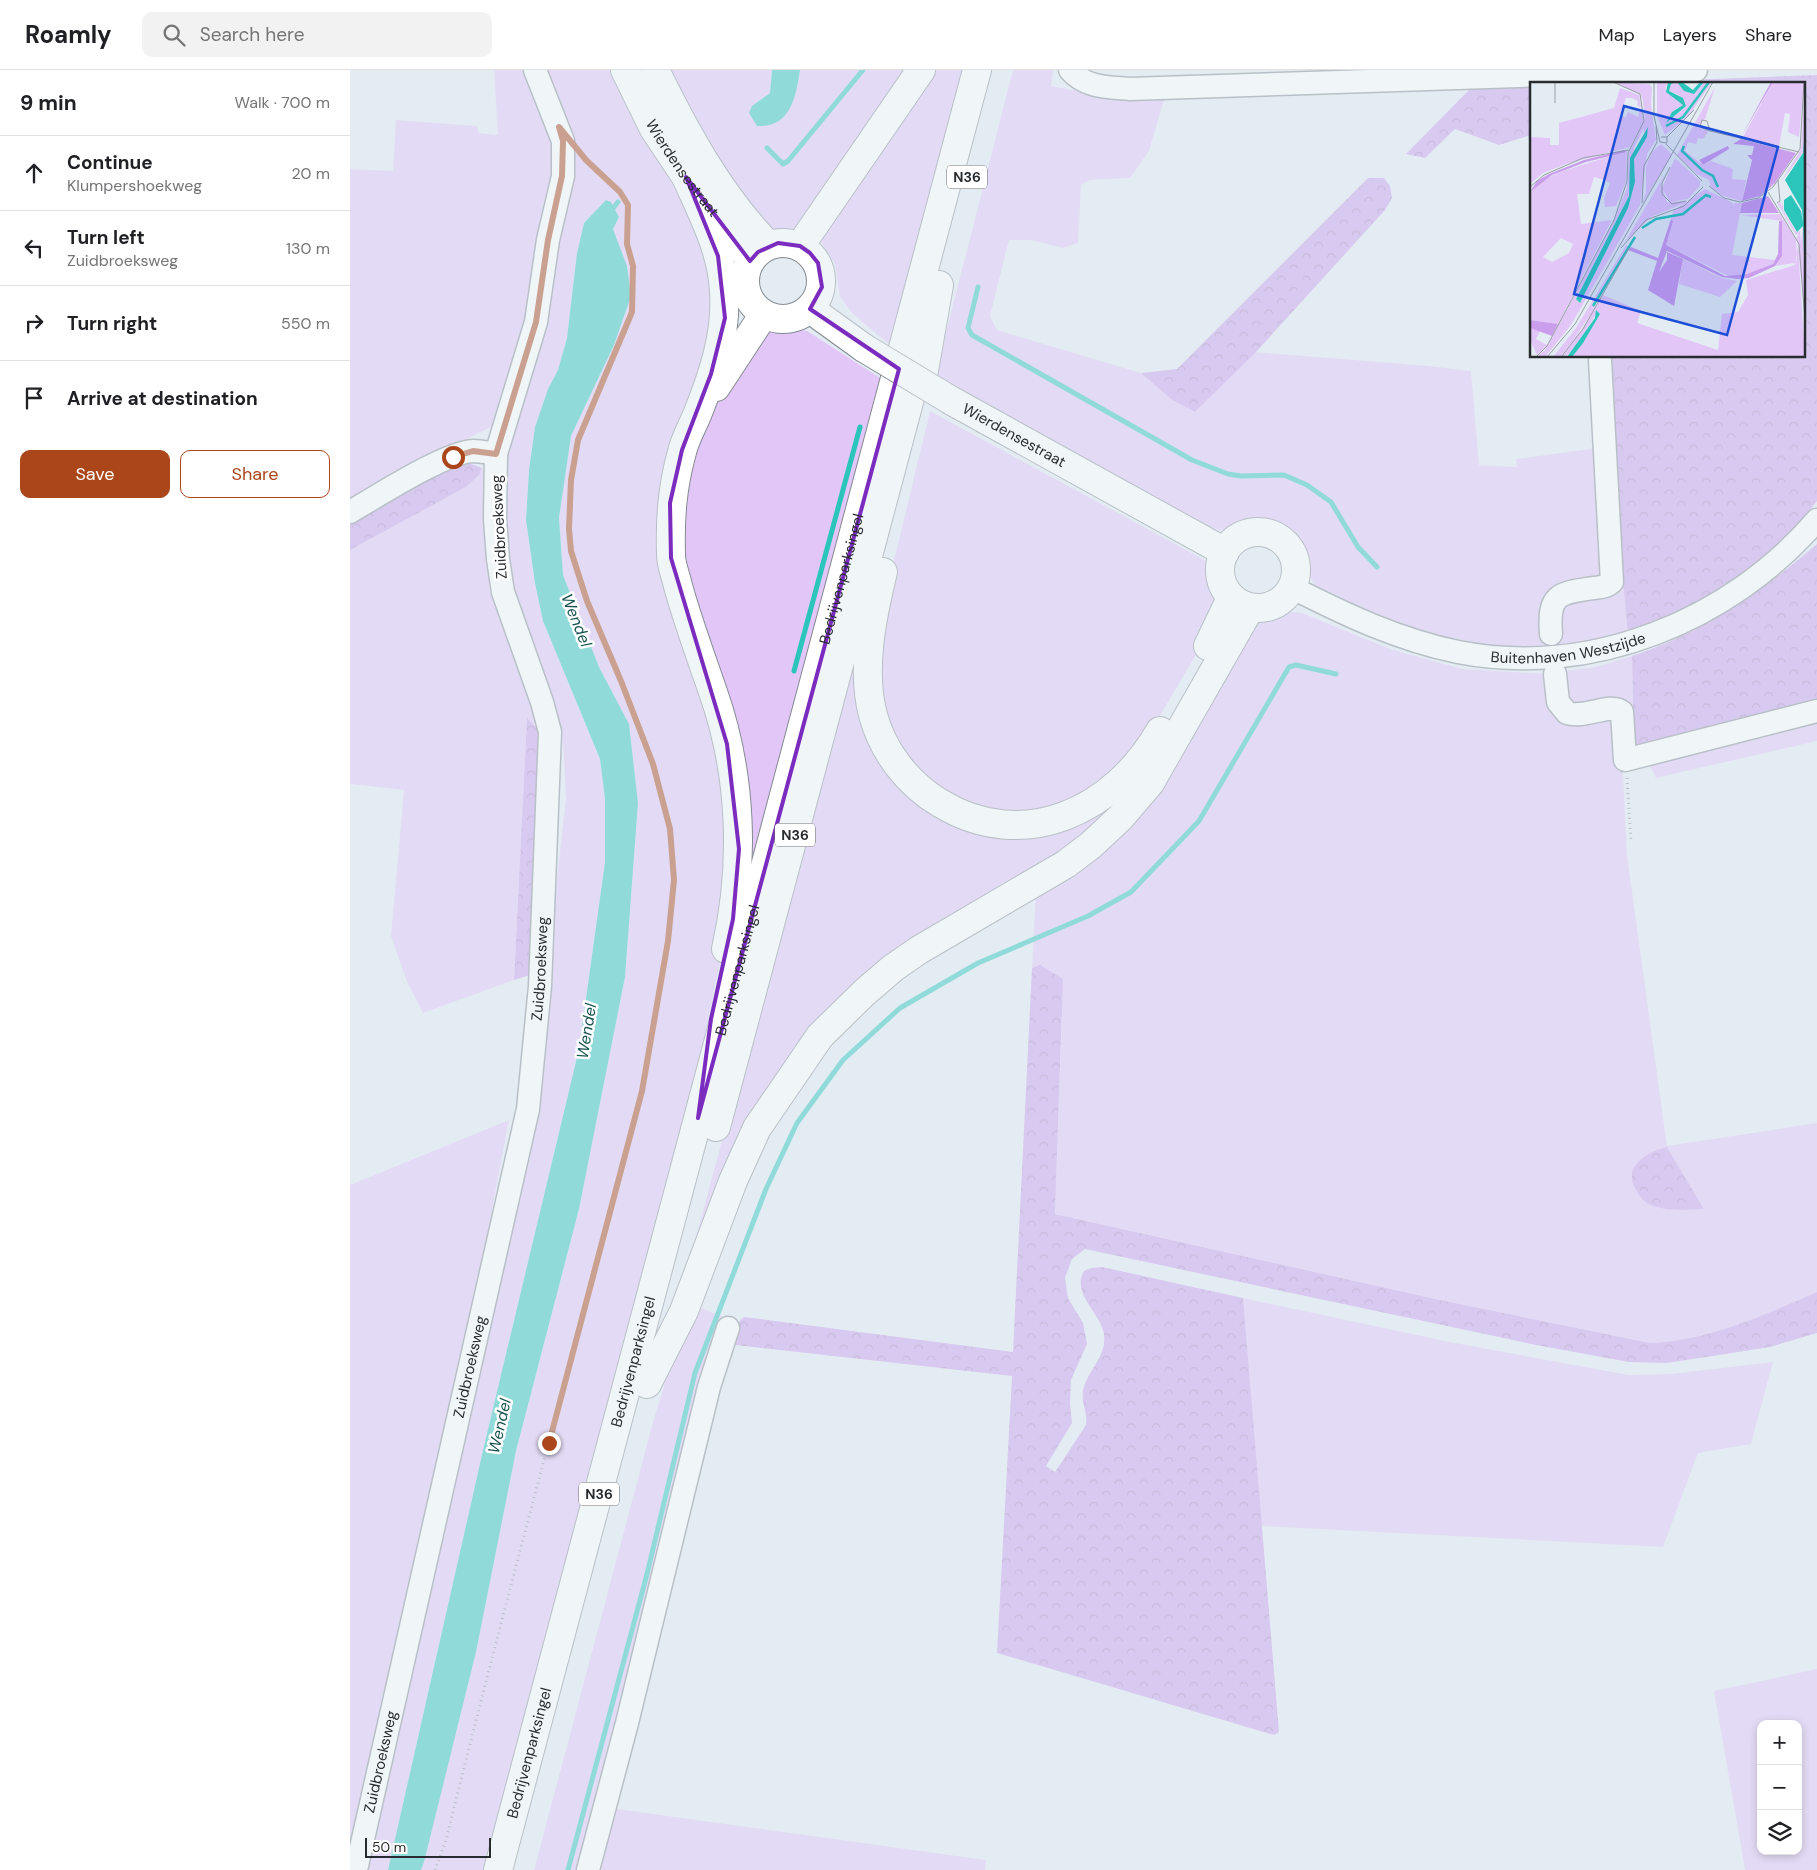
<!DOCTYPE html>
<meta charset="utf-8">
<style>
body{margin:0;font-family:"DM Sans",sans-serif;background:#f2f2f2;color:#202124}
.controls{position:absolute;right:15px;bottom:15px;display:grid;overflow:hidden;border-radius:10px;box-shadow:0 2px 8px #0003}
.controls button{width:45px;height:45px;display:grid;place-items:center;padding:0;border:0;border-bottom:1px solid #e0e0e0;background:#fff;color:#202124;font:25px sans-serif}
.scale{position:absolute;left:15px;bottom:12px;width:126px;box-sizing:border-box;padding-left:5px;border:2px solid #292c2f;border-top:0;font-size:14px;line-height:18px;white-space:nowrap;color:#292c2f;-webkit-text-stroke:4px #fff;paint-order:stroke}
.stop{position:absolute;width:15px;height:15px;margin:-11px;border:4px solid #ab461a;border-radius:50%;background:#fff}
.stop.end{background:#ab461a;border-color:#fff;box-shadow:0 1px 5px #0008}
.list{margin:0;padding:0;list-style:none}
h2{display:flex;justify-content:space-between;align-items:center;height:65px;margin:0;padding:0 20px;font-size:21px}
h2 small{font-size:16px;font-weight:400;color:#757577}
.list li{display:grid;grid-template-columns:32px 1fr auto;gap:15px;align-items:center;box-sizing:border-box;height:75px;padding:0 20px;border-top:1px solid #e0e0e0}
.list b{display:block;font-size:19px;white-space:nowrap}
.list p{margin:0;font-size:16px;white-space:nowrap;color:#757577}
.list em{font-size:16px;font-style:normal;color:#757577}
.actions{display:flex;gap:10px;padding:15px 20px}
.actions a{flex:1;padding:11px 0;border:1px solid #ab461a;border-radius:10px;text-align:center;font-size:18px;color:#ab461a}
.actions .main{background:#ab461a;color:#fff}
.icon{flex:none;width:28px;height:28px;fill:none;stroke:currentColor;stroke-width:2;stroke-linecap:round;stroke-linejoin:round}
.map{position:relative;flex:none;width:1467px;height:1800px;overflow:hidden}
header{display:flex;align-items:center;gap:30px;box-sizing:border-box;height:70px;padding:0 25px;background:#fff;border-bottom:1px solid #e0e0e0}
header strong{font-size:24px}
nav{display:flex;gap:28px;margin-inline-start:auto;font-size:18px}
.search{width:350px;height:45px;background:#f2f2f2;display:flex;align-items:center;gap:12px;box-sizing:border-box;padding:0 18px;border-radius:10px;color:#757577;font-size:19px}
main{display:flex}
aside{flex:1;background:#fff}
.map>svg:first-child{display:block}
.grass{fill:#e2c6f8;fill-rule:evenodd}
.forest{fill:url(#forest-crowns)}
.water{fill:#2bc5bb}
.lines{fill:none;stroke-linecap:round;stroke-linejoin:round}
.stream{stroke:#2bc5bb;stroke-width:5}
.minor-casing{stroke:#848b92;stroke-width:25}
.major-casing{stroke:#848b92;stroke-width:30}
.highway-casing{stroke:#848b92;stroke-width:30}
.path{stroke:#848a8f;stroke-width:3;stroke-dasharray:1 4;stroke-linecap:butt}
.minor{stroke:#fff;stroke-width:22}
.major{stroke:#fff;stroke-width:28}
.highway{stroke:#fff;stroke-width:28}
.major-bridge-casing{stroke:#848b92;stroke-width:30;stroke-linecap:butt}
.major-bridge{stroke:#fff;stroke-width:28}
.route{stroke:#ab461a;stroke-width:6}
.marked{fill:none;stroke:#7b2cbf;stroke-width:4;stroke-linejoin:round}
.labels{text-anchor:middle;stroke-width:5;stroke-linejoin:round;paint-order:stroke}
.shield{fill:#fff;stroke:#696b6d;stroke-width:1}
.shield-label{font-size:14px;font-weight:bold;fill:#292c2f}
.street-label{font-size:15px;fill:#292c2f;stroke:#fff}
.water-label{font-size:16px;font-style:italic;fill:#17534f;stroke:#fff}
.inset-river{fill:none;stroke:#2bc5bb;stroke-width:2.5}
.inset-road{fill:none;stroke:#999fa5;stroke-width:1}
.view{fill:#1d4ed8;fill-opacity:0.15;stroke:#1d4ed8;stroke-width:2.5}
.inset-edge{fill:none;stroke:#292c2f;stroke-width:2.5}
</style>
<header>
<strong>Roamly</strong>
<div class="search"><svg class="icon" aria-label="search" viewBox="0 0 24 24"><circle cx="10" cy="10" r="6"/><path d="M15 15l6 6"/></svg>Search here</div>
<nav><a>Map</a><a>Layers</a><a>Share</a></nav>
</header>
<main>
<aside>
<h2>9 min<small>Walk · 700 m</small></h2>
<ul class="list">
<li><svg class="icon" aria-label="ahead" viewBox="0 0 24 24"><path d="M12 20V5M6 11l6-6 6 6"/></svg><div><b>Continue</b><p>Klumpershoekweg</p></div><em>20 m</em></li>
<li><svg class="icon" aria-label="left" viewBox="0 0 24 24"><path d="M17 20v-9H6M10 6l-5 5 5 5"/></svg><div><b>Turn left</b><p>Zuidbroeksweg</p></div><em>130 m</em></li>
<li><svg class="icon" aria-label="right" viewBox="0 0 24 24"><path d="M7 20v-9h11M14 6l5 5-5 5"/></svg><div><b>Turn right</b></div><em>550 m</em></li>
<li><svg class="icon" aria-label="arrive" viewBox="0 0 24 24"><path d="M6 21V4h12l-3 4 3 4H6"/></svg><div><b>Arrive at destination</b></div></li>
</ul>
<div class="actions"><a class="main">Save</a><a>Share</a></div>
</aside>
<div class="map">
<svg width="1467" height="1800" viewBox="0 0 1467 1800">
<defs>
<pattern id="forest-crowns" width="20" height="18" patternUnits="userSpaceOnUse" patternTransform="scale(1.25)"><rect width="20" height="18" fill="#cb9ded"/><path d="M2 6a3 3 0 1 1 6 0M12 15a3 3 0 1 1 6 0" fill="none" stroke="#a580c0"/></pattern>
</defs>
<rect width="100%" height="100%" fill="#e4ecf3"/>
<path class="grass" d="M144 0H177L207 72 178 257 145 355 88 383 0 433V99L43 101 46 50 127 56 129 63 148 65Z
M191 0H263L301 80 352 161 369 231 313 429 380 728 374 873 346 1007 137 1800H71L126 1582 166 1381 229 1139 275 907 288 733 279 654 249 597 213 505 209 448 221 366 264 275 270 177 263 159 269 147 261 132 256 130 234 153 227 183 217 268 208 300 198 319 185 357 179 400 176 450 185 513 193 551 250 689 255 729V792L244 871 229 979 134 1376 38 1800H15L195 916 216 728 213 673 166 549 151 409 218 113Z
M310 0H422L420 23 402 36 447 18 450 0H565L457 159C434 167 426 167 404 156Z
M585 0H618L547 281 502 243 490 227 485 194 470 170 480 148Z
M663 0H703L701 16 745 24 816 23 799 81 780 108 740 110 731 115 728 173 713 178 681 170H659L640 246 647 260 791 303 822 330 845 342 905 282 1079 296 1121 301 1129 395 1167 397 1166 389 1261 376 1278 566 1218 577 1156 579 1096 573 1020 548 987 525 964 515 946 475 934 462 915 455H898L888 459 869 460 810 437 584 309Z
M416 256C430 261 443 258 457 261L538 313 388 875C391 836 396 797 398 758 398 746 401 732 399 720 382 614 307 490 342 383 357 337 390 296 416 256Z
M580 341 860 493 870 533 862 558 793 674 761 713 699 745 610 737 555 692 532 643 527 599 533 536Z
M132 398 138 409 196 668 177 649 164 910 73 943 57 912 41 866 54 720 0 714V480L116 417 129 405Z
M524 508 522 661 635 759 781 710 768 744 475 954 333 1215Z
M941 542 952 543 1043 580 1113 599 1199 604 1201 627 1270 647 1277 785 1317 1076 1467 1053V1222C1414 1245 1358 1271 1300 1273L1090 1230 705 1144 712 948 690 895 682 898 686 820 719 799 902 552 921 544ZM1317 1077 1354 1139 1337 1140 1304 1136Z
M1282 586 1284 682 1274 645H1227L1206 602 1245 597Z
M1467 649V671L1306 708 1298 692Z
M159 1050 121 1250 0 1788V1115Z
M893 1228 1100 1272 1279 1305 1321 1304 1423 1292 1401 1374 1348 1383 1313 1477 911 1456Z
M343 1235 379 1249 232 1800H184L303 1352 321 1293Z
M1467 1599V1800H1395L1364 1621ZM1411 1654H1448V1781H1411Z
M260 1738 636 1790 635 1800H243Z"/>
<path class="forest" d="M1467 5V431L1429 479 1368 527 1278 566 1261 376 1262 286H1453V14H1227Z
M1181 16V65L1149 75 1105 59 1075 88 1056 84 1119 20Z
M1018 108H1034L1040 116 1042 128 1035 140 906 282 845 342 822 330 791 303 827 299Z
M118 393 132 398 129 405 116 417 0 480V455L101 398Z
M1467 474V640L1284 682 1282 586C1353 563 1411 522 1467 474Z
M177 648 196 668 180 905 164 910Z
M690 895 713 909 705 1144 1090 1230 1300 1273C1358 1271 1414 1245 1467 1222V1263L1420 1277 1356 1287 1316 1293 1279 1292 1186 1275 735 1179 722 1189 715 1208 718 1228 733 1253 737 1274 721 1310 720 1333 722 1353 696 1396 705 1402 736 1355C738 1344 731 1333 733 1321 737 1300 757 1287 754 1264 750 1242 721 1224 734 1201L741 1198 752 1197 893 1228 929 1662 924 1665 647 1583 662 1306 377 1274 381 1260 394 1247 663 1282 682 898Z
M1317 1077 1354 1139C1337 1140 1313 1142 1297 1133 1292 1130 1288 1124 1285 1118 1273 1095 1298 1082 1317 1077Z"/>
<path class="water" d="M422 0H450C446 26 441 58 407 56L399 43 402 36 420 23Z
M256 130 261 132 269 147 263 159 277 196 281 226 264 275 221 366 209 448 213 505 249 597 279 654 288 733 275 907 229 1139 166 1381 126 1582 74 1792 71 1800H38L134 1376 229 979 244 871 255 792V729L250 689 193 551 185 513 176 450 179 400 185 357 198 319 208 300 217 268 227 183 234 153Z"/>
<g class="lines">
<path class="stream" d="M417 78 433 94 438 91 513 0
M260 142 268 132
M628 217 618 258 622 265 842 390 878 404 891 406 934 405 957 415 981 432 1008 477 1027 497
M444 601 510 357
M218 1800 297 1504 345 1303 416 1119 447 1053 493 990 550 938 628 893 738 846 781 822 849 751 939 597 946 595 986 604"/>
<defs>
<g id="minor">
<path d="M720 0C736 18 757 17 780 19L1346 0"/>
<path d="M0 442C26 427 96 382 123 381 131 381 139 383 146 384"/>
<path id="s1" d="M943 518C996 545 1049 570 1108 582 1241 608 1380 551 1467 450"/>
<path d="M1201 564C1198 524 1208 523 1244 518 1251 517 1257 517 1262 512L1250 290"/>
<path d="M1205 604 1208 632 1217 643C1234 649 1261 632 1272 642L1275 690 1467 641"/>
<path id="s2" d="M6 1800 178 1039 190 916 200 662 192 632 153 522 148 489 145 449 146 384 186 252 198 170 213 106V71L185 0"/>
<path d="M238 1800 277 1653 359 1317 378 1258"/>
</g>
<g id="major">
<path id="s3" d="M275 0 304 59 336 107 401 190"/>
<path d="M305 0C336 63 369 124 418 175"/>
<circle cx="433" cy="211" r="38"/>
<path d="M460 239 514 278"/>
<path id="s4" d="M602 331 875 482"/>
<circle cx="908" cy="500" r="38"/>
</g>
<g id="highway">
<path d="M336 107C352 143 372 180 374 221 377 264 363 305 347 345 342 357 335 369 332 382 322 418 320 448 321 485 321 495 326 506 328 516 338 552 351 587 363 622 392 704 395 795 376 879"/>
<path d="M450 176 571 0"/>
<path d="M573 306 589 215"/>
<path d="M366 317 414 244"/>
<path d="M533 502C522 547 511 600 523 645 533 682 558 714 590 733 674 784 764 741 810 661"/>
<path d="M858 576 881 528"/>
<path d="M366 1057 571 287"/>
<path d="M297 1314 334 1241 383 1111 407 1058 470 966 515 922 543 898 569 880 716 794 741 775 771 747 800 713 900 538"/>
<path id="s5" d="M148 1800 627 0"/>
</g>
</defs>
<use href="#minor" class="minor-casing"/>
<use href="#major" class="major-casing"/>
<use href="#highway" class="highway-casing"/>
<path class="path" d="M1277 708 1281 772
M85 1800 96 1770C142 1584 192 1398 241 1213 269 1110 299 1009 312 903 316 873 323 845 324 815 325 738 294 664 264 594 244 546 218 497 219 443 220 395 233 351 253 307 263 286 277 265 282 243 287 218 280 196 277 173 276 158 283 143 276 129 268 114 244 99 232 85"/>
<use href="#minor" class="minor"/>
<use href="#major" class="major"/>
<use href="#highway" class="highway"/>
<defs>
<path id="major-bridge" d="M514 278 602 331"/>
</defs>
<use href="#major-bridge" class="major-bridge-casing"/>
<use href="#major-bridge" class="major-bridge"/>
</g>
<g class="lines">
<path class="route" d="M103 387 123 381 146 384 186 252 198 170 212 106 213 71 209 57 236 90 270 122 278 135 277 174 283 196 282 242 228 370 221 410 219 459 221 481 237 531 271 611 303 694 320 759 324 810 318 871 292 1021 199 1373"/>
</g>
<path d="M0 0H1467V1800H0ZM336 107 400 191 408 182 428 173 450 176 460 183 468 193 472 217 460 239 549 299 348 1048 361 949 383 849 389 779 377 674 321 488 320 433 332 380 361 304 375 248 368 186Z" fill="#e4ecf3" fill-opacity=".55" fill-rule="evenodd"/>
<path class="marked" d="M336 107 400 191 408 182 428 173 450 176 460 183 468 193 472 217 460 239 549 299 348 1048 361 949 383 849 389 779 377 674 321 488 320 433 332 380 361 304 375 248 368 186Z"/>
<g class="labels">
<g class="shield">
<rect x="597" y="95.5" width="40" height="23" rx="4"/>
<rect x="425" y="753.5" width="40" height="23" rx="4"/>
<rect x="229" y="1412.5" width="40" height="23" rx="4"/>
</g>
<g class="shield-label">
<text x="617" y="112">N36</text>
<text x="445" y="770">N36</text>
<text x="249" y="1429">N36</text>
</g>
<g class="street-label">
<text dy="5" stroke="none"><textPath href="#s3" startOffset="114">Wierdensestraat</textPath></text>
<text dy="5" stroke="none"><textPath href="#s4" startOffset="71">Wierdensestraat</textPath></text>
<text transform="translate(149 457) rotate(-93)" y="5">Zuidbroeksweg</text>
<text dy="5" stroke="none"><textPath href="#s5" startOffset="1336">Bedrijvenparksingel</textPath></text>
<text dy="5" stroke="none"><textPath href="#s1" startOffset="289">Buitenhaven Westzijde</textPath></text>
<text dy="5" stroke="none"><textPath href="#s2" startOffset="921">Zuidbroeksweg</textPath></text>
<text dy="5" stroke="none"><textPath href="#s5" startOffset="931">Bedrijvenparksingel</textPath></text>
<text dy="5" stroke="none"><textPath href="#s5" startOffset="526">Bedrijvenparksingel</textPath></text>
<text dy="5" stroke="none"><textPath href="#s2" startOffset="516">Zuidbroeksweg</textPath></text>
<text dy="5" stroke="none"><textPath href="#s5" startOffset="121">Bedrijvenparksingel</textPath></text>
<text dy="5" stroke="none"><textPath href="#s2" startOffset="111">Zuidbroeksweg</textPath></text>
</g>
<g class="water-label">
<text transform="translate(227 550) rotate(68)" y="6">Wendel</text>
<text transform="translate(236 961) rotate(-81)" y="6">Wendel</text>
<text transform="translate(149 1356) rotate(-77)" y="6">Wendel</text>
</g>
</g>
<g transform="translate(1180 12)">
<rect width="275" height="275" fill="#e4ecf3"/>
<path d="M84 0 119 2 122 5 121 23 126 58 117 72 110 123 41 243 15 275H6L15 268 84 138 97 106 99 71 115 37 113 19 111 13ZM114 46V60L104 77 105 100 98 126 50 221 46 217 99 114 104 66ZM127 0H138L135 6 144 16 150 18 153 23 143 29 136 41 156 24 149 13 139 9 141 2 147 0 160 11 173 0H182L158 35 135 53 127 34ZM243 0 274 1 269 55 258 50 260 32 255 31 249 64 213 55ZM185 5 175 37 167 45 179 49 173 57 168 56 166 62 158 60 155 69 173 83 181 79 203 87 202 97 216 98 212 119 193 114 181 105 179 98 167 92 147 73ZM90 6 109 13 111 25 107 24 108 19 102 16H96L90 34 96 35 98 30 108 35 111 25 114 39 100 65 39 81 13 91 0 102V55L20 56V63H29V41L84 26ZM275 9 274 69 251 100 271 67ZM131 62 142 72 110 126 116 111V84L122 70ZM97 69 96 99 86 124 75 125 74 116 80 101 71 97 64 95 59 112H47L51 142 82 138 28 242 0 238V110L13 98 33 89ZM31 156 43 162 39 171 22 180 13 175ZM145 76 170 99V104L158 117 140 120 132 106ZM135 92 131 102 137 120 160 119 121 135 95 160ZM175 107 203 121V125L204 121H212L202 173 245 178 243 182 223 191 198 194 136 163 143 129ZM253 117V128L266 150 270 149 271 161 273 144 275 237 267 155 269 152 266 153 248 122 250 120 252 125ZM250 132 266 158 267 177 265 181 245 184 252 174V139L211 133ZM96 163 99 165 52 247 30 275H23L46 246ZM268 164 275 275H42L70 232 67 231 42 270 32 275 73 213 111 229 107 241 188 268 192 232 208 230 218 213 216 198 265 183ZM153 177 192 196 207 199 190 215 149 202ZM0 246 10 249 6 257 17 263 7 273 0 258Z" fill="#e2c6f8" fill-rule="evenodd"/>
<path d="M241 0H243L211 55ZM211 57 266 71 245 101 230 114 212 119 222 78 217 73H222L224 64 203 62ZM198 64 199 67 173 83 169 78ZM94 68 96 70 56 80 22 93 0 110 7 99 19 92 54 78ZM238 114 249 131H210L212 121ZM141 137 143 139 136 163 195 194 217 192 243 182 248 172 249 139H252V174L245 184 219 196 207 197 192 195 137 169 129 190 137 178V170L153 177 144 224 118 208 127 179 98 168 101 165 128 176ZM0 238 28 242 22 254 0 246Z" fill="#cb9ded"/>
<path d="M138 0H152L163 8 170 0 173 1 164 12 154 9 147 0 141 2 139 9 153 16 156 24 136 41 142 30 153 23 136 10ZM118 45 117 55 104 77 105 100 98 126 50 221 46 217 99 114 100 76ZM275 46V202L273 144 267 150 254 128V118L261 113 271 129 273 141 272 128 255 98 273 71ZM66 228 70 232 53 261 42 275H37L65 236Z" fill="#2bc5bb"/>
<path class="inset-river" d="M136 44 153 35 179 0M154 64 152 69 172 88 183 94 188 105M112 146 126 137 153 132 176 113 181 115M63 224 105 155"/>
<path class="inset-road" d="M124 0V34L130 60 137 61V55H131M25 21V0M180 49 170 45 172 38 177 39 180 49 269 70M137 55 164 28M136 62 172 99M140 85 132 101V112L142 122 156 119M179 104 194 116 210 120 228 116 243 105 270 67 274 0M0 105 14 93 53 76 99 68M238 110 269 162 275 238M112 121 114 84 127 60 126 44M247 121 250 119 248 98M91 166 116 138 154 124 173 105M6 275 17 264 84 138 97 99 98 71 114 39 110 12 83 0M17 275 45 242 183 0M31 275 53 247 99 166"/>
<path class="view" d="M94 24 248 65 197 253 44 212Z"/>
<rect width="275" height="275" class="inset-edge"/>
</g>
</svg>
<div class="controls">
<button>+</button>
<button>−</button>
<button><svg class="icon" aria-label="layers" viewBox="0 0 24 24"><path d="M12 4l9 5-9 5-9-5zM3 14l9 5 9-5"/></svg></button>
</div>
<div class="scale">50 m</div>
<div class="stop" style="left:103px;top:387px"></div>
<div class="stop end" style="left:199px;top:1373px"></div>
</div>
</main>
